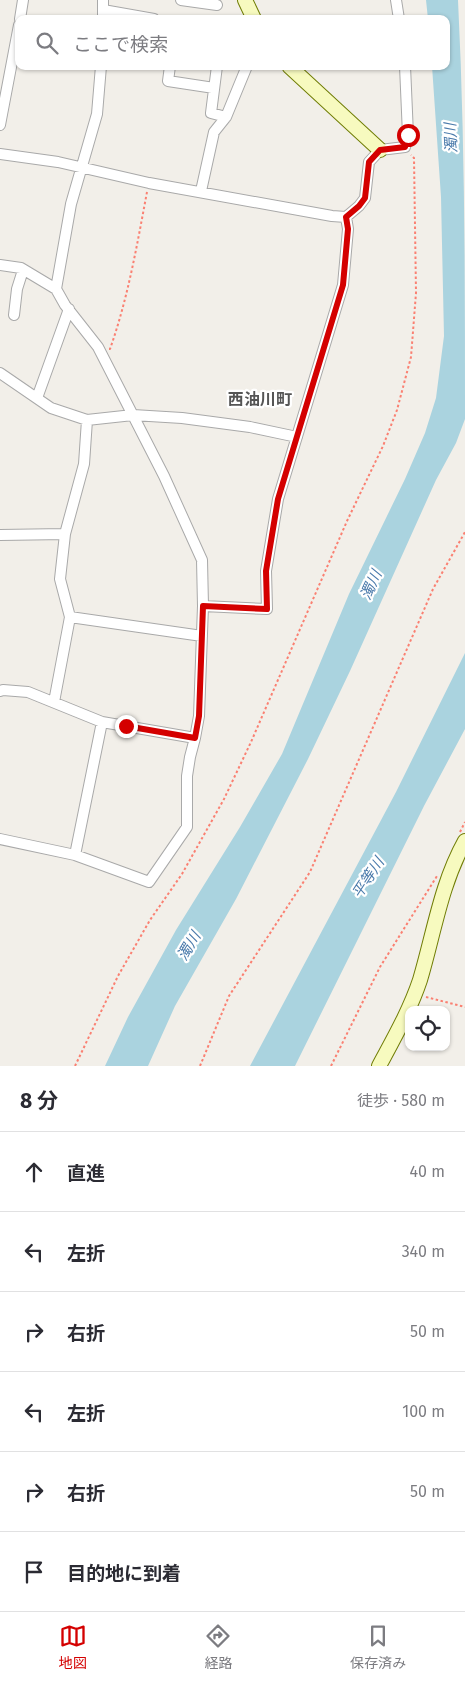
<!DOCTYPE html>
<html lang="ja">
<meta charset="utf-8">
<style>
body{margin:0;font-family:"Fira Sans","Noto Sans JP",sans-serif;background:#f7f7f7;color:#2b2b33}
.controls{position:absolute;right:15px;bottom:15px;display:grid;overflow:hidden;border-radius:10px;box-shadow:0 1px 4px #0004}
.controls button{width:45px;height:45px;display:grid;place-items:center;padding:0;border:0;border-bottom:1px solid #e1e1e2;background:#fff;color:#2b2b33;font:25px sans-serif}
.stop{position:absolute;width:15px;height:15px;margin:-11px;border:4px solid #d40000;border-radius:50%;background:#fff}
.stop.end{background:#d40000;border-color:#fff;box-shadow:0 1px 5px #0008}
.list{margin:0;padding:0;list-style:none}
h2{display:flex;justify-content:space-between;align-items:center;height:65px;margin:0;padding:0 20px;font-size:21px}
h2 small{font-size:16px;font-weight:400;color:#7c7c81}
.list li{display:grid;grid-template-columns:32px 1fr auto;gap:15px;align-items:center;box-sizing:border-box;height:80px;padding:0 20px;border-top:1px solid #e1e1e2}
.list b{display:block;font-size:19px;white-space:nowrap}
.list em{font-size:16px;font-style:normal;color:#7c7c81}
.icon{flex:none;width:28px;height:28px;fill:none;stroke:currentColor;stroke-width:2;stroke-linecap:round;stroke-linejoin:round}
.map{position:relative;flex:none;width:465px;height:1066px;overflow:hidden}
.search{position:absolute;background:#fff;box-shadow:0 1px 4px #0004;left:15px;right:15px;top:15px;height:55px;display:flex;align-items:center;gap:12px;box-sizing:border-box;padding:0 18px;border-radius:10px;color:#7c7c81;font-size:19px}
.sheet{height:545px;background:#fff}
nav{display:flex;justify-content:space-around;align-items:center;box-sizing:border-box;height:70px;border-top:1px solid #e1e1e2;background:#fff;font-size:14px;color:#7c7c81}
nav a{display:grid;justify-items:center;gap:2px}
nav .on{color:#d40000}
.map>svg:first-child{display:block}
.water{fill:#aad3df}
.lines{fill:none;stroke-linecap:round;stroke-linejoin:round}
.street-casing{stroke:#a9a9a9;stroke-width:12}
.secondary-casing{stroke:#707d05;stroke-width:16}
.path{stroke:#fa8072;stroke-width:2;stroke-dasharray:2.5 2.5;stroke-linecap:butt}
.street{stroke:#fff;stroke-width:10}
.secondary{stroke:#f7fabf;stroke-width:14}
.route{stroke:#d40000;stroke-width:6}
.labels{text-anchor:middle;stroke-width:4.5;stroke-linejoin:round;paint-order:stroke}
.water-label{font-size:15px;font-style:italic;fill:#4a7aab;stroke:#fff}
.quarter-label{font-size:16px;font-weight:bold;fill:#555;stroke:#fff}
</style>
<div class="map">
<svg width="465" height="1066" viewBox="0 0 465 1066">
<rect width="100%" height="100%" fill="#f2efe9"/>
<path class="water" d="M426 0H458C465 139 465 279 465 419L456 443 436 480 350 671 308 759 236 899 175 1006 148 1066H105L128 1017 176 930 240 827 282 754 349 594 405 479 425 433 436 398 444 336 441 197 432 66H446V19H428Z
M465 653V729L424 806 295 1066H250L396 792Z"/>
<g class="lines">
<defs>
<path id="street" d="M103 0V19
M181 0 217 5
M396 0 399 19
M103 10 154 19
M20 19 23 0
M170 66 168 81 214 88
M217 66 211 113 226 117
M0 125 19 25
M0 154 58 162 149 183 332 216 346 217 359 206 365 198 369 162 380 150 405 147 408 135 405 66
M201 191 214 132 226 117 247 66
M0 265 21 268 56 289 65 305 98 347 164 476 202 560 203 606 199 716 195 738 102 722 28 692 3 690 0 691
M56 289 71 204 97 114 101 66
M14 315 17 289 23 270
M0 373 51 408 87 420
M37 398 69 309
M0 535 65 534
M203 606 267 609 266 571 278 499 343 285 348 229 346 217
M70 617 202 636
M54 702 70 617 60 579 65 534 84 464 87 420 133 415 182 418 250 427 297 437
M0 839 75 855 149 882 187 827V776L190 757 195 738
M75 855 102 722"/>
<path id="secondary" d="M245 0 254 19
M289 66 380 150
M379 1066C394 1038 410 1010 420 980 434 933 441 884 465 841"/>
</defs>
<use href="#street" class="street-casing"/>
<use href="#secondary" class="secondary-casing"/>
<path class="path" d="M109 349H110C128 298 137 245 147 192
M460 832 465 822
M426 997 465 1007
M75 1066 118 976 150 920 182 874 224 799 251 742 347 521 383 446 397 410 411 357 416 293 414 158 411 155
M200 1066 229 996 310 872 433 589 465 532
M331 1066 380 967 437 876"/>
<use href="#street" class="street"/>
<use href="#secondary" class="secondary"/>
</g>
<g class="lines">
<path class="route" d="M126 726 195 738 199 716 203 606 267 609 266 571 278 499 343 285 348 229 346 217 359 206 365 198 369 162 380 150 405 147 408 135"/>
</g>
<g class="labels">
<g class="water-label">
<text transform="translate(451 138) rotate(-93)" y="5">濁川</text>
<text transform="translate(371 585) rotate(-65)" y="5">濁川</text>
<text transform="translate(368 878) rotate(-57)" y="5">平等川</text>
<text transform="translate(189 946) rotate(-59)" y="5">濁川</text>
</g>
<g class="quarter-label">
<text x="260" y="405">西油川町</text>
</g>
</g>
</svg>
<div class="controls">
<button><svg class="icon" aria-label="locate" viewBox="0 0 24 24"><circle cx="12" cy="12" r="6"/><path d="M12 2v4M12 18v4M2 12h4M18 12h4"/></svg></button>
</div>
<div class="stop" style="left:408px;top:135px"></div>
<div class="stop end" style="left:126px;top:726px"></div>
<div class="search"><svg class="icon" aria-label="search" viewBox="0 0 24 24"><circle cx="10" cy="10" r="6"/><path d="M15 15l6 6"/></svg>ここで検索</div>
</div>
<section class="sheet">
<h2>8 分<small>徒歩 · 580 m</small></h2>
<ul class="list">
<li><svg class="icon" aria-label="ahead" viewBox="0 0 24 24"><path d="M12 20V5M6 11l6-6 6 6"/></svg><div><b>直進</b></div><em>40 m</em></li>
<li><svg class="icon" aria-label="left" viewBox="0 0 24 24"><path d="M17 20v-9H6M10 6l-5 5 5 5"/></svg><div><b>左折</b></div><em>340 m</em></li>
<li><svg class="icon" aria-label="right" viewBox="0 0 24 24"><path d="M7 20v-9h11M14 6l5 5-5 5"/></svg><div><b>右折</b></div><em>50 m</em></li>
<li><svg class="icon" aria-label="left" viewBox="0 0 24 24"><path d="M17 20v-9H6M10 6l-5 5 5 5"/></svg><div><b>左折</b></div><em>100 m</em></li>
<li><svg class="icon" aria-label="right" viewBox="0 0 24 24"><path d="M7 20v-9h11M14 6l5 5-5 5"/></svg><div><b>右折</b></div><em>50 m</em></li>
<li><svg class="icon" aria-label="arrive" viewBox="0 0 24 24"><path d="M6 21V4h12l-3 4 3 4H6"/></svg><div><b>目的地に到着</b></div></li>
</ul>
</section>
<nav>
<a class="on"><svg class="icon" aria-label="map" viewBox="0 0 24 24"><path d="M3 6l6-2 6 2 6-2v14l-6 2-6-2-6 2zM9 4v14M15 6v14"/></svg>地図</a>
<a><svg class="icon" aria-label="directions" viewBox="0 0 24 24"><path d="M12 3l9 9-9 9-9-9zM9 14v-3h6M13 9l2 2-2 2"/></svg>経路</a>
<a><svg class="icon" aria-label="saved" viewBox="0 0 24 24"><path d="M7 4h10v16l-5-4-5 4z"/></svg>保存済み</a>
</nav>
